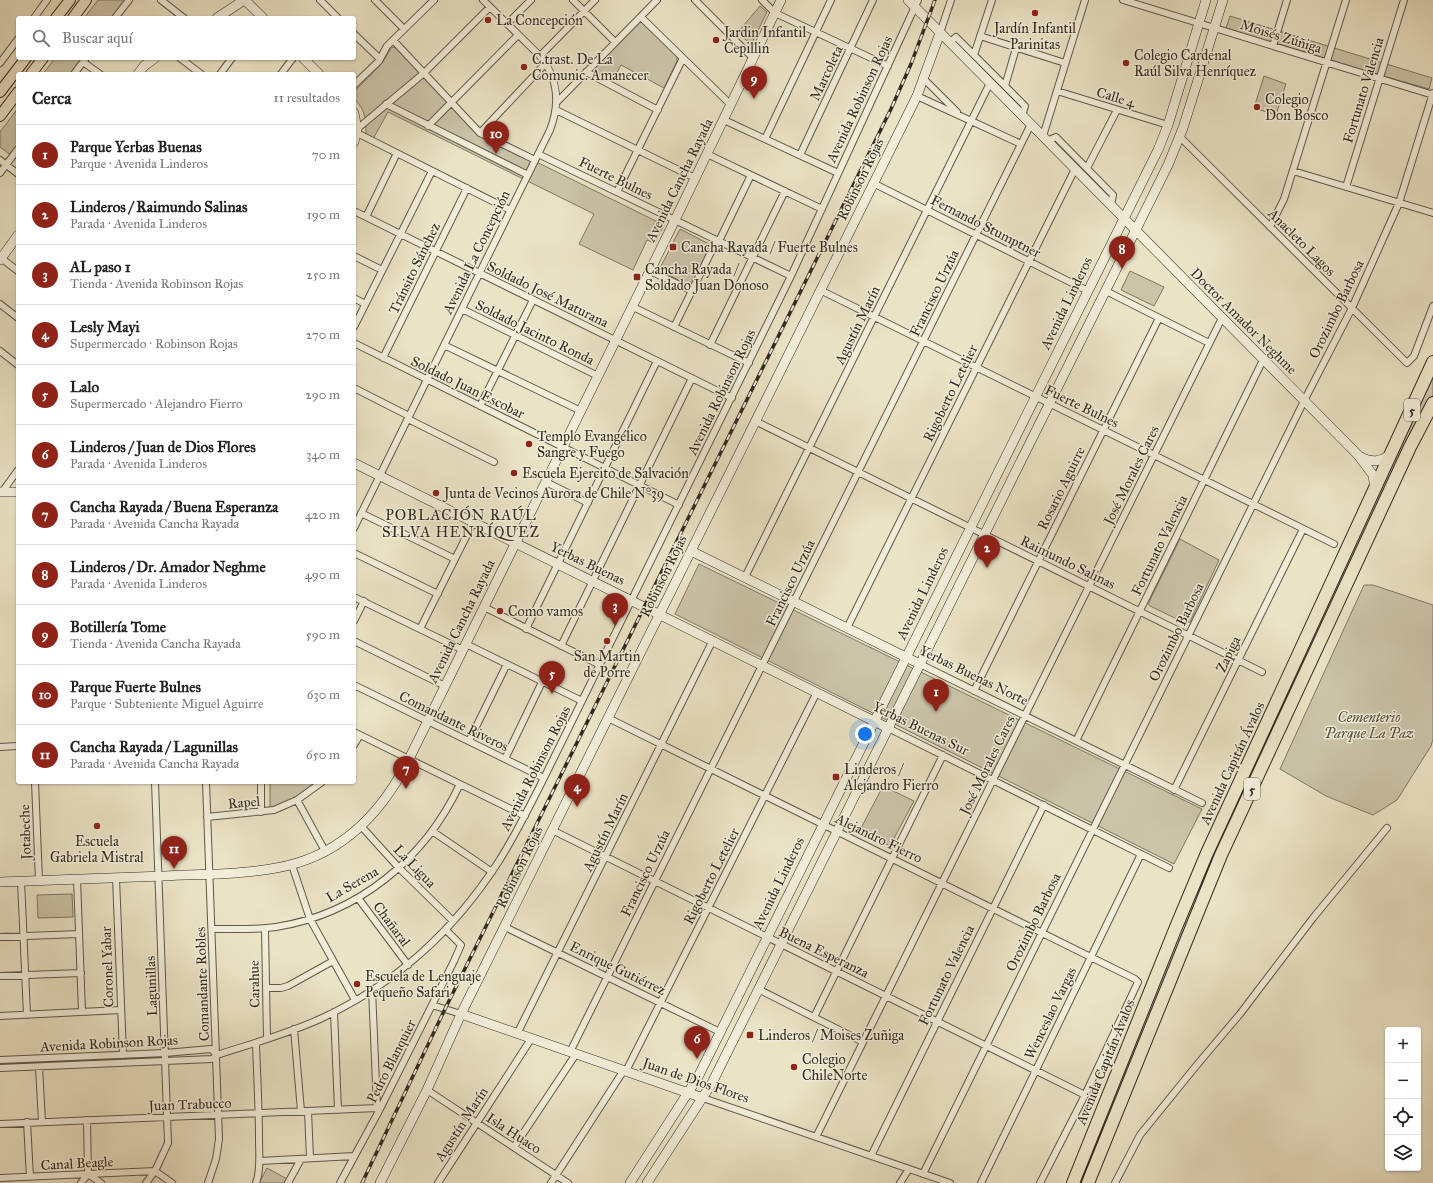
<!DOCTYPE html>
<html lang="es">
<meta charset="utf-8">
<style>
body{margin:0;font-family:"IM FELL Great Primer",serif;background:#f6f6f6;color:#202124}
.controls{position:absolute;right:12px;bottom:12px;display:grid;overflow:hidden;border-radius:4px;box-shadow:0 1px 3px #0004}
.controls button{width:36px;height:36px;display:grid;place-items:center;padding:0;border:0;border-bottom:1px solid #e0e0e0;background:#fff;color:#202124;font:20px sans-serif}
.you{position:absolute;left:865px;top:734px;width:14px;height:14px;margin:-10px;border:3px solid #fff;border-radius:50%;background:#1a73e8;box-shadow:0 0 0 6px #1a73e833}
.badge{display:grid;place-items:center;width:26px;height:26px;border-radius:50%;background:#8f2418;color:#fff;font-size:13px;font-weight:700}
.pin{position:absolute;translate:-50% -33px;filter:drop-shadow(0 1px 2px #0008)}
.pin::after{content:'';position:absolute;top:21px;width:14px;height:12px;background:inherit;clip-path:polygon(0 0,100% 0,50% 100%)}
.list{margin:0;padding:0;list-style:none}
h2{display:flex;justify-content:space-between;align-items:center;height:52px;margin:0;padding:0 16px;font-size:17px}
h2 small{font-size:13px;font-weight:400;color:#757577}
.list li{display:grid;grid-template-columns:26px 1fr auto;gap:12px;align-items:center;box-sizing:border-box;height:60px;padding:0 16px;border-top:1px solid #e0e0e0}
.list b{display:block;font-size:15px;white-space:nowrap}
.list p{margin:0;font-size:13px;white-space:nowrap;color:#757577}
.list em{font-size:13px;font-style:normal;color:#757577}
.icon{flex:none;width:22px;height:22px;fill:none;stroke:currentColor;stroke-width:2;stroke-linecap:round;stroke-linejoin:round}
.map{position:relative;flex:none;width:1433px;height:1183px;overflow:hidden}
.search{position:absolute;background:#fff;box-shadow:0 1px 3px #0004;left:16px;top:16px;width:340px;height:44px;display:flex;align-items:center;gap:10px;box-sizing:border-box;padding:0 14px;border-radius:4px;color:#757577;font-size:15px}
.panel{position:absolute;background:#fff;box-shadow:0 1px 3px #0004;left:16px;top:72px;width:340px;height:712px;border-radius:4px}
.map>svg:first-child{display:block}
.green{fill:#cbc4a9;stroke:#7e7764}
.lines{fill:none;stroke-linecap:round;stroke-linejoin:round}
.street-casing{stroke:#605849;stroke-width:8}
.secondary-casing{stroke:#322a20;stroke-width:10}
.primary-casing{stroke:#322a20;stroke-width:12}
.highway-casing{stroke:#322a20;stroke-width:14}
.street{stroke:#f1edd9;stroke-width:6}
.secondary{stroke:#f1edd9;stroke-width:9}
.primary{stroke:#eae3c5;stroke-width:10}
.highway{stroke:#eae3c5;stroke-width:12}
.rail-casing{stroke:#322a20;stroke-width:3.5}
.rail{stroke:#f1edd9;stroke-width:2;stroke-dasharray:6;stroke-linecap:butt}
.poi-dot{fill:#8f2418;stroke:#f1edd9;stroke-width:1.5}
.labels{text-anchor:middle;stroke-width:3;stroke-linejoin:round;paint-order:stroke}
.shield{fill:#f1edd9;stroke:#6b6458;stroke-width:1}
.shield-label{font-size:13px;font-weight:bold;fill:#322a20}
.poi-label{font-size:14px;fill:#322a20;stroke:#f1edd9;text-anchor:start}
.street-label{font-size:14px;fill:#322a20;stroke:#f1edd9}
.park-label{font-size:14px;font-style:italic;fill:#585042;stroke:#f1edd9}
.neighbourhood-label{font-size:15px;letter-spacing:1px;fill:#322a20;stroke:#f1edd9}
</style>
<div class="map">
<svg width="1433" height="1183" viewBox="0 0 1433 1183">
<rect width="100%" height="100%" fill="#eae3c5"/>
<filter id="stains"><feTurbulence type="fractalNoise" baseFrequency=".005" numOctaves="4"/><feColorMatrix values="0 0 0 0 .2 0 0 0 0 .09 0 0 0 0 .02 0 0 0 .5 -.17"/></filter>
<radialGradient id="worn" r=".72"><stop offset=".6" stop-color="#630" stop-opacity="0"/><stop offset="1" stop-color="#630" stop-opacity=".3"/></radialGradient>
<path class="green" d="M98 0H126L112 18H84Z
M760 6 767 12 751 45 738 32Z
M1230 16 1432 78 1429 89 1330 61 1226 28Z
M641 21 677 56V61L664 88 621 65 612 82 592 72 595 67Z
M392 47 396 48 480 134 664 225 655 243 647 240 633 270 579 244 594 214 388 112 373 139 366 135C366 126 366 117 362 109 358 101 354 102 354 92L382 63Z
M55 58H83L72 74H43Z
M1264 76 1286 84 1276 115 1254 108Z
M18 108V147L12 156 0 147V132Z
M680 229 711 245 690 286 659 270Z
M1130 271 1164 287 1154 306 1121 290Z
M1433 371V395L1344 582 1084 1183H1076L1205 865Z
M1180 539 1219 560 1190 622 1185 623 1150 606 1148 604Z
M699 564 1202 809 1174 864 675 614Z
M1364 585H1373L1433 605V739L1431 746 1397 800 1373 815 1326 796 1280 769Z
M270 782H315L293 800 270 808Z
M883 786 914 801 890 846 860 830Z
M72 894 73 917 38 918 37 895Z
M267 1168 289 1180 287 1183H259Z"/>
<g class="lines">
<defs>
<path id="street" d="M161 0 184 18
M320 0 338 18
M375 0 404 29
M573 0 615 42
M695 0 753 58
M762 0 775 13 888 66
M1123 0 1433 95
M641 17 731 105
M34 18 47 0
M115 18 129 0
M507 24 531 0
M940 33 951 0
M354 34 380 59
M980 36 1065 63
M393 40 480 133 535 160
M950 42 956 37 1025 106 1022 116
M1273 46 1287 0
M974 55 992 0
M540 56 595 0
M180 58 201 74
M83 62 100 74
M0 63 18 39
M586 72 658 110
M74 74 86 58
M220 74 232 58
M281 74 293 58
M924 79 957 112
M354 85 379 61 387 46 434 0
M1005 86 1016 48
M1057 91 1168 125
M917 96 1021 144
M557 102 657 0
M386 104 528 175
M556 110 695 178
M724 120 838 173
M428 126 518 35
M357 129 424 73 490 7
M357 133 510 210
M480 133 545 64
M1043 136 1085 0
M1180 137 1407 363 1414 356 1433 306
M765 139 831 0
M1047 141 1056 137 1113 195 1111 205
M538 154 791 276
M707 154 822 209
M800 155 873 0
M0 160 18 174
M1087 168 1117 110
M1293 171 1433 213
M0 173 18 149
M873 183 1088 291
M1346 187 1404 0
M617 192 683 58
M354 211 732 398
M366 217 397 153
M1270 227 1284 199 1346 0
M719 241 751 175
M354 256 382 270
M1 258 18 271
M650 271 692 291
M820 290 1334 544
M1106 291 1209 343
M354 298 365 304
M0 304 18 318
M633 307 749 363
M462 309 598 376
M354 327 432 171
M674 327 717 240
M354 343 679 505
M444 345 581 411
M710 345 785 191
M0 351 18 365
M383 358 467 188
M354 388 409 416
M480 406 533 300
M408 419 494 462
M755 421 1262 672
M546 482 588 503
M2 492 18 470
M361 513 455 559
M354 528 550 130C560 104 558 78 540 56L483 0
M354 553 438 594
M745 577 990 83
M354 597 463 650
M484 607 600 665
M354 621 364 601
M847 628 1075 169
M420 629 474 521
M526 629 657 361
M354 641 445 686
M466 644 582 701
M561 646 692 378
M920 664 1202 803
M354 685 544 778
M974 691 1159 318
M608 718 1135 979 1138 982 1085 1095 1040 1183
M888 728 1169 868
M354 732 525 816
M469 741 507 664
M1076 741 1263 360
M354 745 360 735
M0 747 18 746
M505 759 542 682
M35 782 39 881
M206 782 219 1139 216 1159 208 1183
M261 782V812
M1174 790 1303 529
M297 800 325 851
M207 817 274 810 297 800 322 782
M361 826 399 868 453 921
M552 830 1085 1095
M432 831 492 872
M292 865 310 919 355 1000
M116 878 123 1055
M77 879 82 1012
M21 881 27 1015
M358 898 408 965
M505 927 720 1032
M212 929C233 929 255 930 276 927 358 914 425 859 460 784
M265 929 267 1039
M0 937 79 934
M0 976 81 973
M266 988H281L288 986 333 961
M372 989 377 1108
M758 989 863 1042
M432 1005 461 1014
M334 1012 338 1110
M0 1016 121 1010
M814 1017 943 755
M294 1029 301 1111
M517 1034 713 640
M256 1043C257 1075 259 1108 259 1140 259 1154 261 1170 256 1183
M570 1052 1031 124
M0 1060 165 1053 211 1049 217 1055
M39 1067 42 1122
M0 1068 212 1059 217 1055C251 1044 287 1034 320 1019 397 983 453 932 499 861 516 834 530 806 544 778L791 276 918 0
M626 1071 817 692
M427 1090 568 1183
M703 1098 950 1183
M308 1111 310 1158
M27 1122 30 1177
M0 1124 377 1108 380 1109
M816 1137 1222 318
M514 1147 576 1054
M871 1156 1044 805
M260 1161 354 1156
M155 1171 172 1183
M88 1174 101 1183
M923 1174 1304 401 1352 308 1399 203 1433 93
M0 1178 155 1171
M81 1183 88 1174 87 1120
M146 1183 155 1171 168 1143 155 782
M288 1183 301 1159
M340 1183 380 1109 454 961 461 945 446 930
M438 1183 531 1039
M551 1183 624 1070
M900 1183 909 1169
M981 1183 1141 854
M1115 1183 1140 1135 1196 1066 1240 1014 1313 918 1387 828"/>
<path id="secondary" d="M245 0 263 18
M908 0 1358 455 1373 475 1375 489
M217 18 244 0
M303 58 319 74
M138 74 144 66 155 58
M354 113 357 129 354 142
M0 260 18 235
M1361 457C1372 463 1380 462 1391 454
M354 463 888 728
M0 492H18
M691 551 920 664
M0 882C55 880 109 878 164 876 201 874 239 875 276 868 340 857 381 815 409 759L675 220 781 0
M461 1014 703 1098
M380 1183 427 1090 461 1014 917 96 940 33
M630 1183 698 1077 1158 150 1168 125 1206 0
M647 1183 712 1083 1168 165 1183 128 1223 0"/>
<path id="primary" d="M56 18 70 0
M73 18 86 0
M31 74 43 58
M0 92 26 58
M0 116 18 92"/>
<path id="highway" d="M1073 1183 1176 927 1207 853 1433 362
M1088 1183 1221 855 1410 447 1433 403"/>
</defs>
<use href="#street" class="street-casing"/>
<use href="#secondary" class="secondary-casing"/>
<use href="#primary" class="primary-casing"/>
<use href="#highway" class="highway-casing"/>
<use href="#street" class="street"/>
<use href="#secondary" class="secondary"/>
<use href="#primary" class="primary"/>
<use href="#highway" class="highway"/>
<defs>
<path id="rail" d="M362 1183 445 1009 891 109 911 64 935 0"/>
</defs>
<use href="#rail" class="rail-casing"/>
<use href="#rail" class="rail"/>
</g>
<g class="poi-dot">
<circle cx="1035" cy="13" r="4"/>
<circle cx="488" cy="20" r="4"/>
<circle cx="716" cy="40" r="4"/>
<circle cx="1126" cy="63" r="4"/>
<circle cx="524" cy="67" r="4"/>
<circle cx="1257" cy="107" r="4"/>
<rect x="669" y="243" width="8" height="8" rx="2"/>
<rect x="633" y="273" width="8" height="8" rx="2"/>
<circle cx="529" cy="444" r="4"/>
<circle cx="514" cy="473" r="4"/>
<circle cx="436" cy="493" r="4"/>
<circle cx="500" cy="611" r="4"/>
<circle cx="607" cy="641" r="4"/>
<rect x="832" y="773" width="8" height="8" rx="2"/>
<circle cx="97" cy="826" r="4"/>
<circle cx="357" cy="984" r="4"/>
<rect x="746" y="1031" width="8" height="8" rx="2"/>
<circle cx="794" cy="1067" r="4"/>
</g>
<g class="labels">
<g class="shield">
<rect x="1404" y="399" width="16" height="22" rx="3"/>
<rect x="1244" y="778" width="16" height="22" rx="3"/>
</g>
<g class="shield-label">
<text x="1412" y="415">5</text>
<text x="1252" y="794">5</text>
</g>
<g class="poi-label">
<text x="496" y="25">La Concepción</text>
<text x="1035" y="33" text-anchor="middle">Jardín Infantil<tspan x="1035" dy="16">Parinitas</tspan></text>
<text x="724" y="37">Jardin Infantil<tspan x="724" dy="16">Cepillin</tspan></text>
<text x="1134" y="60">Colegio Cardenal<tspan x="1134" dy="16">Raúl Silva Henríquez</tspan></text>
<text x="532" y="64">C.trast. De La<tspan x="532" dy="16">Comunic. Amanecer</tspan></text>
<text x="1265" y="104">Colegio<tspan x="1265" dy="16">Don Bosco</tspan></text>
<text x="681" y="252">Cancha Rayada / Fuerte Bulnes</text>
<text x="645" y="274">Cancha Rayada /<tspan x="645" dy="16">Soldado Juan Donoso</tspan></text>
<text x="537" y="441">Templo Evangélico<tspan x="537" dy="16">Sangre y Fuego</tspan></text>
<text x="522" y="478">Escuela Ejercito de Salvación</text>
<text x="444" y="498">Junta de Vecinos Aurora de Chile N°39</text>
<text x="508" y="616">Como vamos</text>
<text x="607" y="661" text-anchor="middle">San Martin<tspan x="607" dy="16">de Porre</tspan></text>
<text x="844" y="774">Linderos /<tspan x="844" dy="16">Alejandro Fierro</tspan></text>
<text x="97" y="846" text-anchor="middle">Escuela<tspan x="97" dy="16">Gabriela Mistral</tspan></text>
<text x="365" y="981">Escuela de Lenguaje<tspan x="365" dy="16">Pequeño Safari</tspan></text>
<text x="758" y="1040">Linderos / Moises Zuñiga</text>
<text x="802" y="1064">Colegio<tspan x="802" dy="16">ChileNorte</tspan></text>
</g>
<g class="street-label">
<text transform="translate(1281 36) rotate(17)" y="5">Moisés Zúñiga</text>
<text transform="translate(826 73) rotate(-65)" y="5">Marcoleta</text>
<text transform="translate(1363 90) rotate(-73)" y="5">Fortunato Valencia</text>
<text transform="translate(1116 97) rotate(17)" y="5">Calle 4</text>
<text transform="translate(859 99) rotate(-65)" y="5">Avenida Robinson Rojas</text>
<text transform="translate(616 178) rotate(26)" y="5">Fuerte Bulnes</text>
<text transform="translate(860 179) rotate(-64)" y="5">Robinson Rojas</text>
<text transform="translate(679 180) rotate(-64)" y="5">Avenida Cancha Rayada</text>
<text transform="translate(986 226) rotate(27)" y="5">Fernando Stumptner</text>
<text transform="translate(1302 242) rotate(45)" y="5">Anacleto Lagos</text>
<text transform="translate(476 252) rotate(-64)" y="5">Avenida La Concepción</text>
<text transform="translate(414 268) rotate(-64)" y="5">Tránsito Sánchez</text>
<text transform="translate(934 293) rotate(-64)" y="5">Francisco Urzúa</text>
<text transform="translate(548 294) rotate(26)" y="5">Soldado José Maturana</text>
<text transform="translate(1066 303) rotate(-64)" y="5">Avenida Linderos</text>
<text transform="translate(1336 309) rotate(-64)" y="5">Orozimbo Barbosa</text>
<text transform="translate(1244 321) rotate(45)" y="5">Doctor Amador Neghme</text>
<text transform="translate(857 325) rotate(-64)" y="5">Agustín Marín</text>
<text transform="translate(535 332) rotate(26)" y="5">Soldado Jacinto Ronda</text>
<text transform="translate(468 387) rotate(26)" y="5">Soldado Juan Escobar</text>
<text transform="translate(721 392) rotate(-64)" y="5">Avenida Robinson Rojas</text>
<text transform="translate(950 393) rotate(-64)" y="5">Rigoberto Letelier</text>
<text transform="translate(1082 406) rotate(26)" y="5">Fuerte Bulnes</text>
<text transform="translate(1131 475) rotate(-64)" y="5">José Morales Cares</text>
<text transform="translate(1061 488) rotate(-64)" y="5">Rosario Aguirre</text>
<text transform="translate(1159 545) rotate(-64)" y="5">Fortunato Valencia</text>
<text transform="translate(1068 562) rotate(26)" y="5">Raimundo Salinas</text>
<text transform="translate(588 563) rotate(26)" y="5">Yerbas Buenas</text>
<text transform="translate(663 576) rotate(-64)" y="5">Robinson Rojas</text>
<text transform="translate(790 583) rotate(-64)" y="5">Francisco Urzúa</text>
<text transform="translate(922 593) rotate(-64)" y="5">Avenida Linderos</text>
<text transform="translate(461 621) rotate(-64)" y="5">Avenida Cancha Rayada</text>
<text transform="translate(1176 632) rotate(-64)" y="5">Orozimbo Barbosa</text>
<text transform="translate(1228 654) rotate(-64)" y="5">Zapiga</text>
<text transform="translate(974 675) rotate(26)" y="5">Yerbas Buenas Norte</text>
<text transform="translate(454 721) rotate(26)" y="5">Comandante Riveros</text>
<text transform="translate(921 728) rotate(26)" y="5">Yerbas Buenas Sur</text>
<text transform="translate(1232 763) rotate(-65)" y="5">Avenida Capitán Ávalos</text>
<text transform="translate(987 765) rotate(-64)" y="5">José Morales Cares</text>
<text transform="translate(535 768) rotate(-63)" y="5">Avenida Robinson Rojas</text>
<text transform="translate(244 802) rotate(-5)" y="5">Rapel</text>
<text transform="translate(25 832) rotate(-92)" y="5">Jotabeche</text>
<text transform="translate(605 832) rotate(-64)" y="5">Agustín Marín</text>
<text transform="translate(879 838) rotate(26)" y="5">Alejandro Fierro</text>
<text transform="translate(415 866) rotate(46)" y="5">La Ligua</text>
<text transform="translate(519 867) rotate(-64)" y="5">Robinson Rojas</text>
<text transform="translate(645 873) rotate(-64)" y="5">Francisco Urzúa</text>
<text transform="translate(711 876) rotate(-63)" y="5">Rigoberto Letelier</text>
<text transform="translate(778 883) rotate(-64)" y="5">Avenida Linderos</text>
<text transform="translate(352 884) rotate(-30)" y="5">La Serena</text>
<text transform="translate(1033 922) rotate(-64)" y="5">Orozimbo Barbosa</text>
<text transform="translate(392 924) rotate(53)" y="5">Chañaral</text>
<text transform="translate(824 952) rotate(26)" y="5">Buena Esperanza</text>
<text transform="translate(107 967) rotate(-92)" y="5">Coronel Yabar</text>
<text transform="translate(618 968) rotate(26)" y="5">Enrique Gutiérrez</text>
<text transform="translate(946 975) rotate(-64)" y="5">Fortunato Valencia</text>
<text transform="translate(202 984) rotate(-92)" y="5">Comandante Robles</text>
<text transform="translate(254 984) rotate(-91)" y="5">Carahue</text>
<text transform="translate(151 986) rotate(-92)" y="5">Lagunillas</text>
<text transform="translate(1050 1013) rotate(-64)" y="5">Wenceslao Vargas</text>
<text transform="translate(109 1043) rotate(-3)" y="5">Avenida Robinson Rojas</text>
<text transform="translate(391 1061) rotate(-63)" y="5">Pedro Blanquier</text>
<text transform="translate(1105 1062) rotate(-68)" y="5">Avenida Capitán Ávalos</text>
<text transform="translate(696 1080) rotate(19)" y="5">Juan de Dios Flores</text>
<text transform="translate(190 1104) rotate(-2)" y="5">Juan Trabucco</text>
<text transform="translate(461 1124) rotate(-57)" y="5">Agustín Marín</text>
<text transform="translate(514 1133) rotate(33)" y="5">Isla Huaco</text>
<text transform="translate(77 1163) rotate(-3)" y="5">Canal Beagle</text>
</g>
<g class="park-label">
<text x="1369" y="722">Cementerio<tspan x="1369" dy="16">Parque La Paz</tspan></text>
</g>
<g class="neighbourhood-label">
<text x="461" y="520">POBLACIÓN RAÚL<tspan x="461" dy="17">SILVA HENRÍQUEZ</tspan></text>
</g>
</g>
<rect width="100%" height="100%" filter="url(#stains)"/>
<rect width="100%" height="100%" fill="url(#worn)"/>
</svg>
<div class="controls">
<button>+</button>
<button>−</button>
<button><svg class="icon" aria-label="locate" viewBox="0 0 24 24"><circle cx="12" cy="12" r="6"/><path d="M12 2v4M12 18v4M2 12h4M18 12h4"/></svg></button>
<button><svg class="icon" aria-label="layers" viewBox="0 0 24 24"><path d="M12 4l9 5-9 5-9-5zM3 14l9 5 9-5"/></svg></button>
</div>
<div class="you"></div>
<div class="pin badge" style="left:936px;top:712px">1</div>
<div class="pin badge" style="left:987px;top:568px">2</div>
<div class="pin badge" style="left:615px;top:626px">3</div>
<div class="pin badge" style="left:577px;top:807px">4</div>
<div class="pin badge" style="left:552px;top:694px">5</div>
<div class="pin badge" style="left:697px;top:1059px">6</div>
<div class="pin badge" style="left:406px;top:789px">7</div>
<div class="pin badge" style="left:1122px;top:269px">8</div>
<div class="pin badge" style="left:754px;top:99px">9</div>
<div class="pin badge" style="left:496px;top:154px">10</div>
<div class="pin badge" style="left:174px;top:869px">11</div>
<div class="search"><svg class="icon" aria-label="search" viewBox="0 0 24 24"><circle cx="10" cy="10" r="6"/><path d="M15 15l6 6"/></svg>Buscar aquí</div>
<section class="panel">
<h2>Cerca<small>11 resultados</small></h2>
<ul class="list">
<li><span class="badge">1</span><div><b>Parque Yerbas Buenas</b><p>Parque · Avenida Linderos</p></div><em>70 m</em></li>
<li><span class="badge">2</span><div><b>Linderos / Raimundo Salinas</b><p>Parada · Avenida Linderos</p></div><em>190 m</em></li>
<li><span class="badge">3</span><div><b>AL paso 1</b><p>Tienda · Avenida Robinson Rojas</p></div><em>250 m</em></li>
<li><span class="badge">4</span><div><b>Lesly Mayi</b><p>Supermercado · Robinson Rojas</p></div><em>270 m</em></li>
<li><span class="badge">5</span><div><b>Lalo</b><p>Supermercado · Alejandro Fierro</p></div><em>290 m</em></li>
<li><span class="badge">6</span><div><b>Linderos / Juan de Dios Flores</b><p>Parada · Avenida Linderos</p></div><em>340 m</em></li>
<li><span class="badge">7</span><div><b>Cancha Rayada / Buena Esperanza</b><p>Parada · Avenida Cancha Rayada</p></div><em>420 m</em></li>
<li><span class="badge">8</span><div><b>Linderos / Dr. Amador Neghme</b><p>Parada · Avenida Linderos</p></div><em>490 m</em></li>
<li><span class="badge">9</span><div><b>Botillería Tome</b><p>Tienda · Avenida Cancha Rayada</p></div><em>590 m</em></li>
<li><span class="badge">10</span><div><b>Parque Fuerte Bulnes</b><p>Parque · Subteniente Miguel Aguirre</p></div><em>630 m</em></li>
<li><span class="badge">11</span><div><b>Cancha Rayada / Lagunillas</b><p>Parada · Avenida Cancha Rayada</p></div><em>650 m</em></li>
</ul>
</section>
</div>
